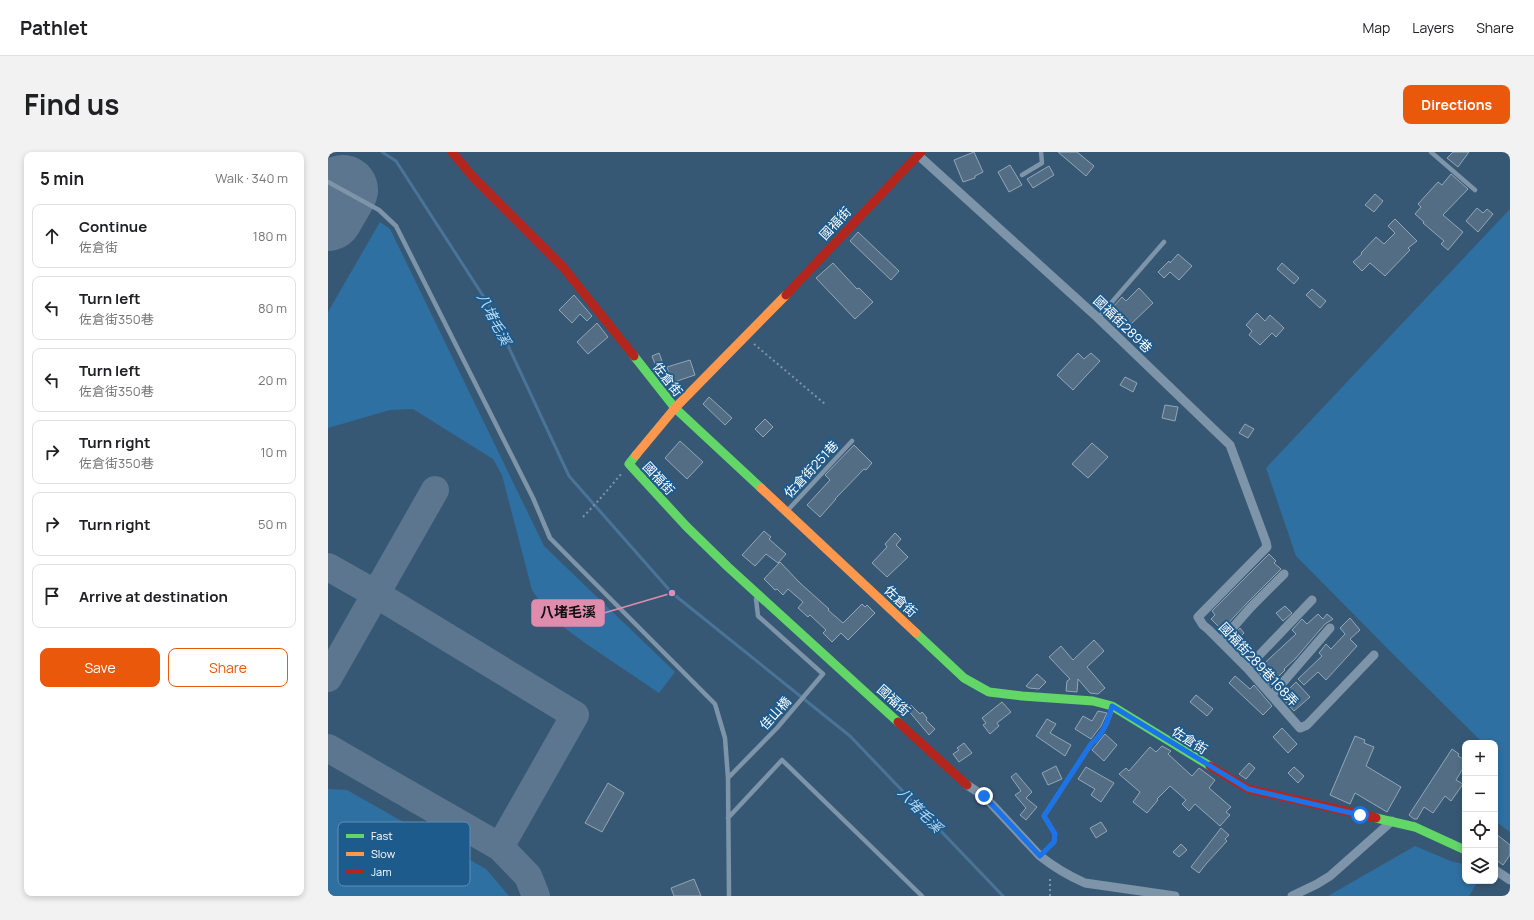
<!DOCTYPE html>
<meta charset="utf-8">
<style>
body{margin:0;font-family:Manrope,"Noto Sans TC",sans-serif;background:#f2f2f2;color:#202124}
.controls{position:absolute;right:12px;bottom:12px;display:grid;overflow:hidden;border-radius:8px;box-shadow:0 2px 6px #0003}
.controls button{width:36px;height:36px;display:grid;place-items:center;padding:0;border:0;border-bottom:1px solid #e0e0e0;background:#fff;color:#202124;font:20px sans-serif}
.stop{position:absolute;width:12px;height:12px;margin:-9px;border:3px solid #1a73e8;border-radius:50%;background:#fff}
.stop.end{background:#1a73e8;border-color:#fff;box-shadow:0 1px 4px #0008}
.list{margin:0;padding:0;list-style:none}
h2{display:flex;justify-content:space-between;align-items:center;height:52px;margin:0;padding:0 16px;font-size:17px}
h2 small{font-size:13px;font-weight:400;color:#757577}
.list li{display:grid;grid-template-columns:26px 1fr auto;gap:12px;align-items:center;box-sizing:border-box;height:64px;margin:0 8px 8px;padding:0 8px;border:1px solid #e0e0e0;border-radius:8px}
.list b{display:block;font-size:15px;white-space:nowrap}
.list p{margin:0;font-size:13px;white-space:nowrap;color:#757577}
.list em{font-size:13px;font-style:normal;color:#757577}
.actions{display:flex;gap:8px;padding:12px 16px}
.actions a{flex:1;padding:9px 0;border:1px solid #ea580c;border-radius:8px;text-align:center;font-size:14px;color:#ea580c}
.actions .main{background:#ea580c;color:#fff}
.icon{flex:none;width:22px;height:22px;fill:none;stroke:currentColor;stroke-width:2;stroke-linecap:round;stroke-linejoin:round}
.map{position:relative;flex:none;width:1182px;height:744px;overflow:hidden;border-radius:8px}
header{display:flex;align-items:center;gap:24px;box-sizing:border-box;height:56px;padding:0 20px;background:#fff;border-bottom:1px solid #e0e0e0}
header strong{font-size:19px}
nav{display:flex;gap:22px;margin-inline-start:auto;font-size:14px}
.intro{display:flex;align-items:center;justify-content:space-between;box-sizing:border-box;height:96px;padding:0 24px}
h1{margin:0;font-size:28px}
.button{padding:10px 18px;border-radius:8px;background:#ea580c;color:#fff;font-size:14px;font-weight:700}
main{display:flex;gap:24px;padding:0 24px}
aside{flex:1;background:#fff;border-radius:8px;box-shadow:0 2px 6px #0003}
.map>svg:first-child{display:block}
.green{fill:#2f70a2}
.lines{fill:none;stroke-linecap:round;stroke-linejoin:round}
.stream{stroke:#497497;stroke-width:3}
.taxiway{stroke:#5b768e;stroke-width:28}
.runway{stroke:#5b768e;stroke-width:70}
.building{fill:#536e84;stroke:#93a6b6}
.path{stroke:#7e94a8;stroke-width:2;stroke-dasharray:2 3;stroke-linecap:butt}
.lane{stroke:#7e94a8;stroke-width:4.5}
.street{stroke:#7e94a8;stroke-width:9}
.fast{stroke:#63d668;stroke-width:9}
.slow{stroke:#ff974d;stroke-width:9}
.jam{stroke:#b3261e;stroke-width:9}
.route{stroke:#1a73e8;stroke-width:5}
.labels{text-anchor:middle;stroke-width:4;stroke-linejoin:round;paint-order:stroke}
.street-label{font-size:13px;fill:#fff;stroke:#1e5b8d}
.water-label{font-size:14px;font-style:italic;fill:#b7daf4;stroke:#1e5b8d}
.key{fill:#1e5b8d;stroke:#628caf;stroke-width:1}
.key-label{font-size:11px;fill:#fff}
.leader{fill:none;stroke:#e08cad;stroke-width:1.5}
.callout-dot{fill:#e08cad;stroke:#1e5b8d;stroke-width:1.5}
.callout{fill:#e08cad;stroke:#e08cad;stroke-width:1.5}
.callout-label{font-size:14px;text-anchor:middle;font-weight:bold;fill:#111}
</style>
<header>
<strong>Pathlet</strong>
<nav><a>Map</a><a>Layers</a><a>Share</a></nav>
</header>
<div class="intro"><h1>Find us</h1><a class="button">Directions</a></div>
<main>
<aside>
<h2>5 min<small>Walk · 340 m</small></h2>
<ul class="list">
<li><svg class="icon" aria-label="ahead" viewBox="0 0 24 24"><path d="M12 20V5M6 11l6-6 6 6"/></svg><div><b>Continue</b><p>佐倉街</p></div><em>180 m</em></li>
<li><svg class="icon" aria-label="left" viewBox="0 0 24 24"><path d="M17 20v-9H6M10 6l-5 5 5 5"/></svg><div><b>Turn left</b><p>佐倉街350巷</p></div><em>80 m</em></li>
<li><svg class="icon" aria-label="left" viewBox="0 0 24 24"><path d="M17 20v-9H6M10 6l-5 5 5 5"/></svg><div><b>Turn left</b><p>佐倉街350巷</p></div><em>20 m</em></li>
<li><svg class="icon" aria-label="right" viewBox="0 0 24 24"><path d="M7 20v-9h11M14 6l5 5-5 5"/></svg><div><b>Turn right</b><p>佐倉街350巷</p></div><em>10 m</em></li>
<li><svg class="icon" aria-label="right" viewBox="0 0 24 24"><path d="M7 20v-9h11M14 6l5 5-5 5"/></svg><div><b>Turn right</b></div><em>50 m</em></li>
<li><svg class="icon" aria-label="arrive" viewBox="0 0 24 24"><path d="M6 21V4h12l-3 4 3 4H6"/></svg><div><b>Arrive at destination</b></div></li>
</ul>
<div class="actions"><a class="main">Save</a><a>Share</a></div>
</aside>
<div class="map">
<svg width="1182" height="744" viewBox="0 0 1182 744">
<rect width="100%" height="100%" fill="#375874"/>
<path class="green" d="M1182 57V680L1167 669V614L1170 606 1167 603V591H1155L1068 505 968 404 938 316Z
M52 70 62 77 216 394 347 520 331 541 257 491 222 465 204 438 174 323 165 307 85 257 62 258 0 276V160Z
M0 637 19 638 158 717 181 744H0Z
M1087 694 1125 710 1137 712V729H1150L1141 744H1000Z"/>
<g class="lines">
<path class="stream" d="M54 0 68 9 161 153 241 324 344 441 522 584 675 744"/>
<path class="taxiway" d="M0 415 48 442 247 563 172 695
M0 526 107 338
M0 596 172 695 200 724 208 744"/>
<path class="runway" d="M0 64 15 38"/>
</g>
<path class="building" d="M646 0 655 20 647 24V26L635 30 626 8Z
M730 0H749L766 14 758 24Z
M1125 0H1141L1130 15 1119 6Z
M682 13 694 33 681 40 670 20Z
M721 14 726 23 705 36 699 27Z
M1123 22 1140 37 1115 63 1135 80 1120 98 1113 92 1116 89 1095 71 1096 70 1087 62 1093 55 1090 52 1110 30 1114 33Z
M1047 42 1055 49 1046 60 1037 53Z
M1149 56 1155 61 1159 57 1165 62 1150 80 1138 69Z
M1067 67 1089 89 1080 96 1082 98 1057 124 1042 111 1034 119 1025 110 1034 102 1033 101 1048 85 1056 92 1067 81 1060 74Z
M530 80 571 119 563 128 522 89Z
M850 102 864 114 851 128 842 120 836 126 830 120 841 109 842 111Z
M505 111 529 137 531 136 545 150 527 167 488 126Z
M954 111 971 126 966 132 949 117Z
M811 136 825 151 801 174 807 180 801 186 777 164 794 145 798 149Z
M984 137 998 149 992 156 978 143Z
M246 143 264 164 259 169 252 162 244 171 231 158Z
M929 161 937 169 942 163 956 176 948 185 944 181 932 193 921 183 924 179 918 173Z
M269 171 280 185 260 202 249 190Z
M331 201 337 217 330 220 324 204Z
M750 201 756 207 763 201 772 209 745 238 729 223Z
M362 208 367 223 343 231 339 215Z
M797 225 809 231 805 240 792 233Z
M381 245 404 266 397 273 375 252Z
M837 253 850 255 847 269 834 266Z
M437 267 445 275 435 285 427 277Z
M917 272 926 277 920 286 911 281Z
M352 289 375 310 359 327 337 306Z
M764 291 780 305 760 326 744 312Z
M526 293 544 311 538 318 536 317 507 347H508L492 365 479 353 502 328 497 323Z
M436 379 443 385 441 387 458 402 450 411 438 402 427 414 414 403Z
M567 381 573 387 568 393 580 405 559 425 544 411 559 395 557 392Z
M941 402 948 409 946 411 953 417 919 451 894 478 883 467 887 463 884 459Z
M452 410 472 431 501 457 500 458 515 471 534 452 537 455 539 453 547 461 520 488 513 481 504 490 495 481 498 478 482 463 480 465 470 456 475 450 460 437 455 443 449 437 447 438 436 427Z
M957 454 964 461 955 469 948 461Z
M990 462 995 467 999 462 1005 467 997 472 967 507 956 517 957 518 944 531 945 532 943 535 929 518 968 482 964 478 974 467 979 472Z
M1022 466 1032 478 1022 487 1029 494 998 528 990 520 976 533 970 527 994 504 991 501 998 492 1003 497 1017 482 1012 476Z
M912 476 916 481 907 490 903 487Z
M766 488 776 499 759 515 777 536 770 542 762 541 750 527 749 540 738 539 739 529 742 527 721 505 733 494 745 508Z
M709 522 718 530 711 537 701 536 698 534Z
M907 524 922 537 926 533 944 554 935 563 901 531Z
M968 530 982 545 966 559 953 545Z
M868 543 885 557 879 564 862 550Z
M674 550 683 560 669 571 671 574 662 582 655 573 658 571 654 566Z
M583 553 592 562 594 560 599 566 598 568 607 577 601 583 579 557Z
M770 559 779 561 773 574 763 587 747 577 755 564 764 569Z
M719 567 728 572 722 581 743 593 737 604 708 584Z
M954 576 969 592 960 601 945 585Z
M777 582 789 593 776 609 764 598Z
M1027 584 1037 588 1036 591 1046 595 1038 614 1073 635 1059 660 1027 641 1022 652 1002 643Z
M636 591 644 601 631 610 625 602 631 598 629 596Z
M834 594 843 599 840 602 864 624 871 616 887 628 881 636 903 655 898 660 902 663 892 674 867 652 861 659 854 652 858 648 842 634 829 647 830 648 819 661 805 650 812 640 791 622 798 616 801 619 822 595 828 600Z
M1124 597 1131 602 1130 604 1137 608V613L1128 628 1135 632 1123 649 1117 644 1105 661 1096 655 1089 667H1086L1081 663Z
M921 611 927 616 918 627 911 622Z
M728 614 734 627 720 633 714 621Z
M758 615 786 631 773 650 763 643 767 637 750 627Z
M966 615 976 624 970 631 960 621Z
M688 621 704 640 698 646 709 655 698 668 692 663 698 656 687 643 693 639 683 625Z
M280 631 296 641 274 680 257 671Z
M773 670 779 679 768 686 762 676Z
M893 676 901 683 897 687 899 689 878 712 871 721 863 715Z
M1167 681 1182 693V703L1175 713 1167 707Z
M853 692 859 698 851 705 845 700Z
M366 727 373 744H346L343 736Z"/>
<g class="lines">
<path class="path" d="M426 192 497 252
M255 365 271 348 294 321
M722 744V724"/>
<path class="lane" d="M1103 0 1147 38
M694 23 714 11 713 0
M0 30 51 58 68 74 205 346 222 386 387 552 397 586 400 626
M770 166 836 90
M459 359 524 289
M400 666 454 608 594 744
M712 704 726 690 727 682 716 664 763 592C775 582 780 570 784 556
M401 744 400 626 449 576 495 522 430 464 428 447"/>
<path class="street" d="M590 3 770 166 902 293 938 390 939 395 870 465 875 473 880 477 919 516 972 576 979 573 1046 503
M893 489 923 455 956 422
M919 516 984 448
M944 543 1002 476
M639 633 656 644 712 704C726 715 741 724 757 731L847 744
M1167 718 1182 728
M964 744 989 732 1002 724 1064 669"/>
<path class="fast" d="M306 204 347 256 433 336
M308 303 301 312 358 374 400 415 570 570
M588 481 636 526 661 540 694 544 765 549 784 554 882 614
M1048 666 1087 675 1137 698"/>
<path class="slow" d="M308 303 347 256 458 143
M433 336 588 481"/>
<path class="jam" d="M124 0 146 26 235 115 306 204
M458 143 593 0
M570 570 639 633
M882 614 920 637 1048 666"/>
</g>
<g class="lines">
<path class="route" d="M656 644 712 704 726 690 727 682 716 664 763 592C776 582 780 569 784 554L920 637 1032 663"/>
</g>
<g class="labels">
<g class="street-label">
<text transform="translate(507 71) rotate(-47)" y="5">國福街</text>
<text transform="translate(795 172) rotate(44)" y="5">國福街289巷</text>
<text transform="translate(340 227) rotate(52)" y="5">佐倉街</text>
<text transform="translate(483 317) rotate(-47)" y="5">佐倉街251巷</text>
<text transform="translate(331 326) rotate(47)" y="5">國福街</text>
<text transform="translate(573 449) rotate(43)" y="5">佐倉街</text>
<text transform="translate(931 512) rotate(47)" y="5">國福街289巷168弄</text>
<text transform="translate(566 548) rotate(42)" y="5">國福街</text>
<text transform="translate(447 561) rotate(-48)" y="5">佳山橋</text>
<text transform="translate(862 588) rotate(32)" y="5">佐倉街</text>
</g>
<g class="water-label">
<text transform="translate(166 167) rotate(63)" y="5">八堵毛溪</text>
<text transform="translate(592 658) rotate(46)" y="5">八堵毛溪</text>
</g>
</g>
<rect x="10" y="670" width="132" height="64" rx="6" class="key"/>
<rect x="18" y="682" width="18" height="4" fill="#63d668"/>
<rect x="18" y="700" width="18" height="4" fill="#ff974d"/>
<rect x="18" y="718" width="18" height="4" fill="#b3261e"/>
<g class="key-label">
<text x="43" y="688">Fast</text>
<text x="43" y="706">Slow</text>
<text x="43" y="724">Jam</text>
</g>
<path class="leader" d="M344 441L276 461"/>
<circle class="callout-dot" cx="344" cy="441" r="4"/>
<rect class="callout" x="204" y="448" width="72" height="26" rx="4"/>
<g class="callout-label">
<text x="240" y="465">八堵毛溪</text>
</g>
</svg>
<div class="controls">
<button>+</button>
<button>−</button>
<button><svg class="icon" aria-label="locate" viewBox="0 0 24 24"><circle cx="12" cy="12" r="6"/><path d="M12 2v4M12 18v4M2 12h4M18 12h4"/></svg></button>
<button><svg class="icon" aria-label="layers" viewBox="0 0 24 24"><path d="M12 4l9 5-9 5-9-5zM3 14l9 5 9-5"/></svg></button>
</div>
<div class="stop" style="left:1032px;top:663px"></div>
<div class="stop end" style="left:656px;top:644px"></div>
</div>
</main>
